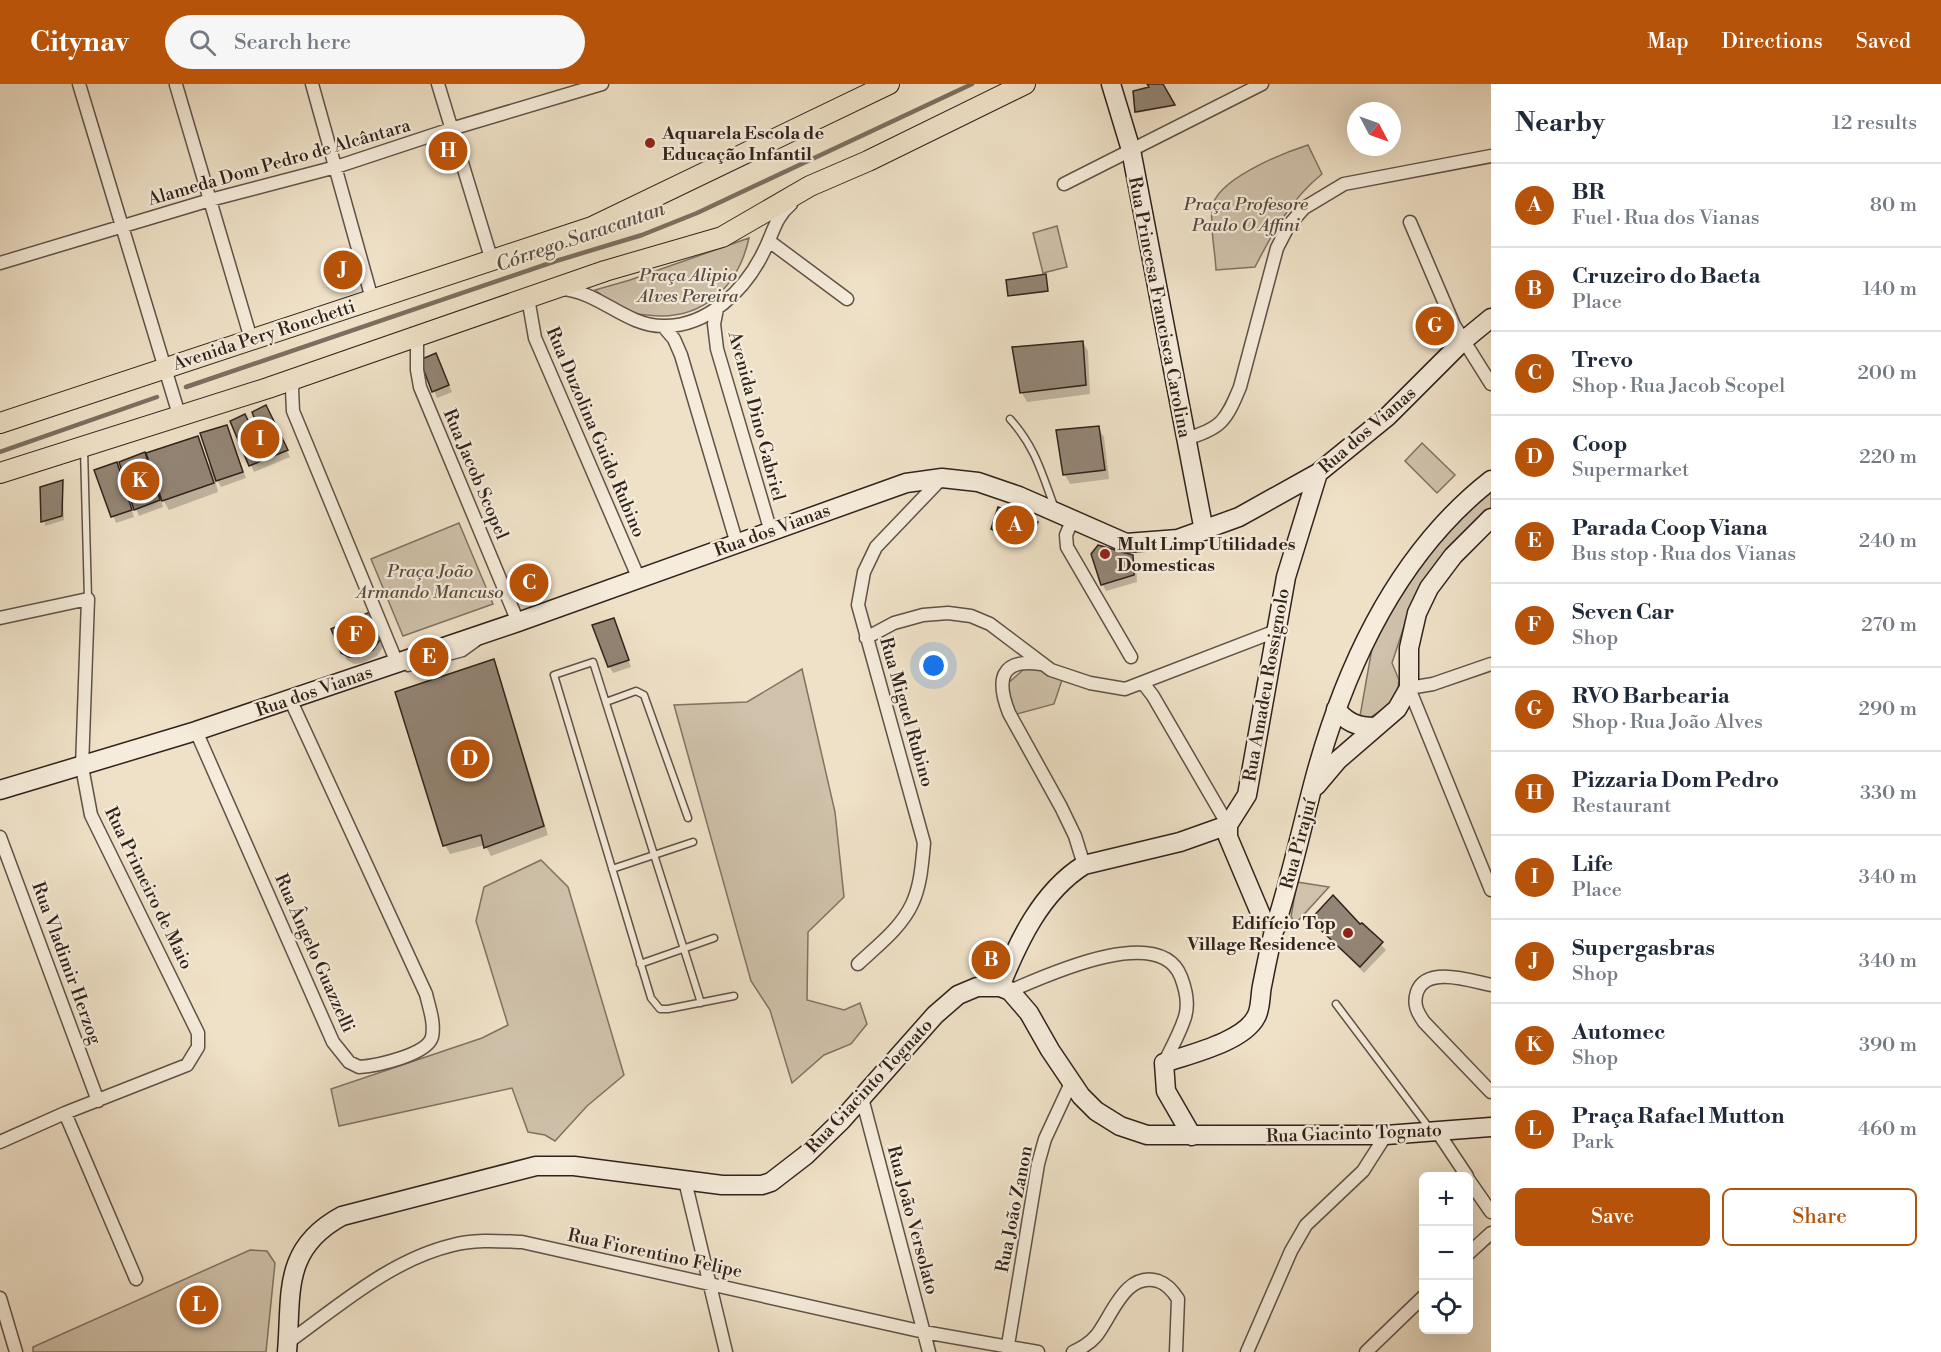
<!DOCTYPE html>
<meta charset="utf-8">
<style>
body{margin:0;font-family:"Libre Bodoni",serif;background:#f6f6f7;color:#1f2937}
.controls{position:absolute;right:18px;bottom:18px;display:grid;overflow:hidden;border-radius:9px;box-shadow:0 6px 24px #0002}
.controls button{width:54px;height:54px;display:grid;place-items:center;padding:0;border:0;border-bottom:2px solid #e0e1e3;background:#fff;color:#1f2937;font:30px sans-serif}
.compass{position:absolute;left:1347px;top:18px;width:54px;height:54px;border-radius:50%;background:#fff;box-shadow:0 6px 24px #0002;rotate:131deg}
.you{position:absolute;left:934px;top:582px;width:21px;height:21px;margin:-15px;border:4px solid #fff;border-radius:50%;background:#1a73e8;box-shadow:0 0 0 9px #1a73e833}
.badge{display:grid;place-items:center;width:39px;height:39px;border-radius:50%;background:#b45309;color:#fff;font-size:20px;font-weight:700}
.pin{position:absolute;translate:-50% -50%;border:3px solid #fff;box-shadow:0 2px 6px #0006}
.list{margin:0;padding:0;list-style:none}
h2{display:flex;justify-content:space-between;align-items:center;height:78px;margin:0;padding:0 24px;font-size:26px}
h2 small{font-size:20px;font-weight:400;color:#747a83}
.list li{display:grid;grid-template-columns:39px 1fr auto;gap:18px;align-items:center;box-sizing:border-box;height:84px;padding:0 24px;border-top:2px solid #e0e1e3}
.list b{display:block;font-size:22px;white-space:nowrap}
.list p{margin:0;font-size:20px;white-space:nowrap;color:#747a83}
.list em{font-size:20px;font-style:normal;color:#747a83}
.actions{display:flex;gap:12px;padding:18px 24px}
.actions a{flex:1;padding:14px 0;border:2px solid #b45309;border-radius:9px;text-align:center;font-size:21px;color:#b45309}
.actions .main{background:#b45309;color:#fff}
.icon{flex:none;width:33px;height:33px;fill:none;stroke:currentColor;stroke-width:2;stroke-linecap:round;stroke-linejoin:round}
.map{position:relative;flex:none;width:1491px;height:1268px;overflow:hidden}
header{display:flex;align-items:center;gap:36px;box-sizing:border-box;height:84px;padding:0 30px;background:#b45309;color:#fff}
header strong{font-size:28px}
nav{display:flex;gap:33px;margin-inline-start:auto;font-size:21px}
.search{width:420px;height:54px;background:#f6f6f7;display:flex;align-items:center;gap:15px;box-sizing:border-box;padding:0 21px;border-radius:33px;color:#747a83;font-size:22px}
main{display:flex}
aside{flex:1;background:#fff}
.map>svg:first-child{display:block}
.green{fill:#cfc1aa;stroke:#807263;stroke-width:1.5}
.shadow{fill:#0003}
.lines{fill:none;stroke-linecap:round;stroke-linejoin:round}
.stream{stroke:#7c6e60;stroke-width:4.5}
.building{fill:#938575;stroke:#30221c;stroke-width:1.5}
.lane-casing{stroke:#605247;stroke-width:9}
.street-casing{stroke:#605247;stroke-width:15}
.secondary-casing{stroke:#30221c;stroke-width:21}
.primary-casing{stroke:#30221c;stroke-width:22}
.lane{stroke:#f5ecdb;stroke-width:6}
.street{stroke:#f5ecdb;stroke-width:12}
.secondary{stroke:#f5ecdb;stroke-width:18}
.primary{stroke:#efe1c7;stroke-width:20}
.poi-dot{fill:#8f2418;stroke:#f5ecdb;stroke-width:2}
.labels{text-anchor:middle;stroke-width:4.5;stroke-linejoin:round;paint-order:stroke}
.poi-label{font-size:18px;font-weight:bold;fill:#30221c;stroke:#f5ecdb;text-anchor:start}
.street-label{font-size:18px;fill:#30221c;stroke:#f5ecdb}
.park-label{font-size:18px;font-style:italic;fill:#584a40;stroke:#f5ecdb}
.water-label{font-size:20px;font-style:italic;fill:#5c4e44;stroke:#f5ecdb}
</style>
<header>
<strong>Citynav</strong>
<div class="search"><svg class="icon" aria-label="search" viewBox="0 0 24 24"><circle cx="10" cy="10" r="6"/><path d="M15 15l6 6"/></svg>Search here</div>
<nav><a>Map</a><a>Directions</a><a>Saved</a></nav>
</header>
<main>
<div class="map">
<svg width="1491" height="1268" viewBox="0 0 1491 1268">
<rect width="100%" height="100%" fill="#efe1c7"/>
<filter id="stains"><feTurbulence type="fractalNoise" baseFrequency=".00333" numOctaves="4"/><feColorMatrix values="0 0 0 0 .2 0 0 0 0 .09 0 0 0 0 .02 0 0 0 .5 -.17"/></filter>
<radialGradient id="worn" r=".72"><stop offset=".6" stop-color="#630" stop-opacity="0"/><stop offset="1" stop-color="#630" stop-opacity=".3"/></radialGradient>
<path class="green" d="M1308 61 1322 90C1291 115 1273 148 1255 183L1216 186C1215 166 1210 144 1212 125 1214 96 1283 69 1308 61Z
M1057 142 1067 183 1043 189 1033 149Z
M749 154C738 204 701 238 647 231 641 230 631 230 625 228 614 223 604 212 595 206L630 196Z
M1422 359 1455 391 1437 409 1405 377Z
M1491 397V426L1409 527 1392 579 1399 596 1397 611 1387 623 1365 637 1360 632 1374 553 1404 498Z
M459 439 493 520 403 552 371 475Z
M802 585 835 728 844 813 808 848 807 916 844 926 860 919 867 940 851 960 824 971 792 999 770 926 751 897 674 621 747 618Z
M1024 585 1048 586 1063 593 1054 620 1013 631 1005 602Z
M541 776 568 803 624 991 587 1022 555 1057 545 1051 528 1048 512 1004 339 1042 331 1005 482 954 508 941 476 837 484 803Z
M1297 798 1329 803 1296 839 1291 833Z
M250 1166 267 1167 275 1179 266 1268H33V1263Z"/>
<path class="shadow" d="M1149 0H1164L1174 22 1137 29 1151 4Z
M1046 193 1048 208 1009 211Z
M1083 258 1088 267 1090 310 1027 318 1022 309Z
M422 277 439 278 452 308 437 314Z
M269 330 290 373 254 388 232 337 251 345 259 342Z
M1098 344 1104 353 1109 395 1070 400 1065 391Z
M230 350 246 394 221 403 214 391 218 408 169 426 160 411 163 423 139 432 136 425 144 370 150 379 198 354 209 381Z
M116 380 134 433 116 439 96 387Z
M62 398 64 436 45 442 42 404Z
M1037 439 1032 455 1024 459 994 446Z
M1132 472 1136 479 1137 498 1106 507 1102 500Z
M373 537 383 563 377 572 363 579 354 580 347 576 343 568Z
M617 543 631 583 613 589 609 582Z
M493 576 498 586 548 751 491 772 485 761 450 770 445 761Z
M1333 813 1386 866 1364 889 1311 836Z"/>
<g class="lines">
<path class="stream" d="M186 303 556 177 642 151 697 129 972 0
M0 368 157 313"/>
</g>
<path class="building" d="M1147 0H1163L1175 21 1135 28 1133 7 1149 3Z
M1046 190 1048 207 1008 212 1006 196Z
M1083 257 1086 301 1020 309 1012 263Z
M436 269 449 301 432 308 420 276Z
M266 321 288 366 249 382 230 337 245 330 251 343 257 341 252 328Z
M227 341 243 388 216 397 200 349Z
M1099 342 1105 386 1063 391 1056 346Z
M198 352 214 399 162 417 146 369Z
M145 368 160 416 134 426 119 378Z
M117 378 132 426 111 433 94 386Z
M63 396 62 432 41 438 40 403Z
M998 423 1038 438 1032 454 1022 458 991 445Z
M1098 461 1133 471 1134 491 1101 501 1091 470Z
M370 528 380 556 373 566 359 573H349L341 569 331 545Z
M614 534 629 576 608 583 592 541Z
M494 575 544 742 484 764 481 751 443 762 395 608Z
M1333 811 1360 840 1362 839 1383 858 1360 883 1310 836Z"/>
<g class="lines">
<defs>
<path id="lane" d="M1010 335C1035 363 1041 387 1054 422
M84 365 88 515
M408 584 463 569 477 559
M606 618 636 607 644 611 688 734
M612 785 693 758
M640 880 714 854
M701 919 593 578 554 591 651 914 660 925H668L734 912
M1336 920 1430 1045"/>
<path id="street" d="M79 0 180 334
M312 0 372 215
M438 0 492 177
M176 1 251 255
M1064 100 1262 0
M1410 138 1454 241 1491 300
M769 157 847 215
M0 179 210 116 336 83 451 45 602 0
M561 205C599 207 625 242 663 242 708 243 746 205 764 167 773 150 775 133 791 120
M528 214 535 254 639 495
M717 225 714 240 717 265 771 448
M663 242 674 255 681 271 737 460
M417 253V286L420 303 518 538
M295 295 292 305 293 327 397 579
M1185 355C1221 345 1226 337 1240 303L1277 164 1289 141 1304 124 1344 100 1491 72
M1072 437 1066 451 1067 463 1131 573
M0 534 88 515 82 683 91 731 198 949V963L187 981 65 1029 0 1058
M866 554 894 539 923 531 948 529 971 532 990 540 1051 586 1090 599 1125 605 1276 547
M1041 580C1000 574 996 596 1009 629L1061 723 1075 752 1084 781
M1491 580 1433 600 1409 604 1491 806
M1143 599 1153 612 1228 741
M196 647 333 958 349 978 359 983C376 982 427 971 432 953 435 939 429 923 426 910L290 615
M0 753 98 1017
M858 880C877 862 901 844 912 820 921 801 922 779 924 759L858 521 864 488 876 463 942 394
M1491 901C1472 897 1426 881 1417 908 1413 920 1417 928 1424 938L1491 1008
M1010 907C1045 892 1160 838 1181 893 1186 906 1189 920 1185 933 1180 949 1171 965 1164 979
M862 1014 929 1268
M65 1029 136 1195
M1437 1047 1467 1092
M1468 1095 1491 1128
M685 1097 726 1268
M1468 1170 1491 1149
M0 1214 16 1268
M287 1259C339 1222 390 1176 453 1161 475 1155 499 1157 522 1158L924 1248 1038 1268
M1007 1267 1038 1080 1045 1055 1071 999
M1073 1268C1082 1264 1090 1259 1096 1252 1112 1232 1125 1187 1158 1197 1167 1200 1173 1207 1178 1215L1176 1268
M1247 1268 1291 1167 1306 1141 1363 1087 1386 1051
M1366 1268 1424 1212"/>
<path id="secondary" d="M1111 0 1131 66 1204 447
M1336 625C1346 638 1357 643 1375 643
M1316 702 1338 676 1397 625 1409 604V564L1417 529 1429 504 1453 472 1491 434
M0 706 196 647 518 538 906 399 942 394 978 398 1019 412 1126 459 1178 455 1239 433 1318 389 1388 332 1463 257 1491 234
M1228 741 1247 711 1286 493 1318 389
M1228 741V753L1261 831 1263 836 1276 843
M1000 903C1018 858 1041 808 1084 781L1180 758 1228 741
M1192 1052 1166 1007 1164 979C1190 970 1243 958 1256 933 1261 925 1260 911 1262 902 1266 882 1270 860 1276 840 1292 790 1303 737 1317 686 1348 576 1399 468 1491 396
M287 1268C292 1211 281 1165 342 1132L536 1082H574L722 1101H762L771 1098 806 1071 841 1037 935 931 958 911 977 903H1000L1010 907 1029 929 1050 966 1081 1012 1096 1027 1120 1042 1147 1051H1386L1491 1043"/>
<path id="primary" d="M0 339 592 143 889 0
M0 389 268 304 605 187 722 153 810 102 868 77 1025 0"/>
</defs>
<use href="#lane" class="lane-casing"/>
<use href="#street" class="street-casing"/>
<use href="#secondary" class="secondary-casing"/>
<use href="#primary" class="primary-casing"/>
<use href="#lane" class="lane"/>
<use href="#street" class="street"/>
<use href="#secondary" class="secondary"/>
<use href="#primary" class="primary"/>
</g>
<g class="poi-dot">
<circle cx="650" cy="59" r="6"/>
<circle cx="1105" cy="470" r="6"/>
<circle cx="1348" cy="849" r="6"/>
</g>
<g class="labels">
<g class="poi-label">
<text x="662" y="55">Aquarela Escola de<tspan x="662" dy="21">Educação Infantil</tspan></text>
<text x="1117" y="466">Mult Limp Utilidades<tspan x="1117" dy="21">Domesticas</tspan></text>
<text x="1336" y="845" text-anchor="end">Edifício Top<tspan x="1336" dy="21">Village Residence</tspan></text>
</g>
<g class="street-label">
<text transform="translate(279 78) rotate(-16)" y="6">Alameda Dom Pedro de Alcântara</text>
<text transform="translate(1160 223) rotate(79)" y="6">Rua Princesa Francisca Carolina</text>
<text transform="translate(264 251) rotate(-18)" y="6">Avenida Pery Ronchetti</text>
<text transform="translate(757 332) rotate(75)" y="6">Avenida Dino Gabriel</text>
<text transform="translate(1367 346) rotate(-41)" y="6">Rua dos Vianas</text>
<text transform="translate(596 348) rotate(67)" y="6">Rua Duzolina Guido Rubino</text>
<text transform="translate(476 390) rotate(67)" y="6">Rua Jacob Scopel</text>
<text transform="translate(772 446) rotate(-20)" y="6">Rua dos Vianas</text>
<text transform="translate(1266 601) rotate(-80)" y="6">Rua Amadeu Rossignolo</text>
<text transform="translate(314 607) rotate(-19)" y="6">Rua dos Vianas</text>
<text transform="translate(907 628) rotate(74)" y="6">Rua Miguel Rubino</text>
<text transform="translate(1298 760) rotate(-75)" y="6">Rua Pirajuí</text>
<text transform="translate(149 804) rotate(64)" y="6">Rua Primeiro de Maio</text>
<text transform="translate(315 869) rotate(66)" y="6">Rua Ângelo Guazzelli</text>
<text transform="translate(67 879) rotate(70)" y="6">Rua Vladimir Herzog</text>
<text transform="translate(869 1002) rotate(-47)" y="6">Rua Giacinto Tognato</text>
<text transform="translate(1354 1049) rotate(-2)" y="6">Rua Giacinto Tognato</text>
<text transform="translate(1014 1125) rotate(-79)" y="6">Rua João Zanon</text>
<text transform="translate(913 1136) rotate(75)" y="6">Rua João Versolato</text>
<text transform="translate(655 1169) rotate(12)" y="6">Rua Fiorentino Felipe</text>
</g>
<g class="park-label">
<text x="1246" y="126">Praça Profesore<tspan x="1246" dy="21">Paulo O Affini</tspan></text>
<text x="688" y="197">Praça Alipio<tspan x="688" dy="21">Alves Pereira</tspan></text>
<text x="430" y="493">Praça João<tspan x="430" dy="21">Armando Mancuso</tspan></text>
</g>
<g class="water-label">
<text transform="translate(580 152) rotate(-19)" y="7">Córrego Saracantan</text>
</g>
</g>
<rect width="100%" height="100%" filter="url(#stains)"/>
<rect width="100%" height="100%" fill="url(#worn)"/>
</svg>
<div class="controls">
<button>+</button>
<button>−</button>
<button><svg class="icon" aria-label="locate" viewBox="0 0 24 24"><circle cx="12" cy="12" r="6"/><path d="M12 2v4M12 18v4M2 12h4M18 12h4"/></svg></button>
</div>
<svg class="compass" viewBox="-18 -18 36 36"><path d="M0-13l5 13h-10z" fill="#e53935"/><path d="M0 13l5-13h-10z" fill="#747a83"/></svg>
<div class="you"></div>
<div class="pin badge" style="left:1015px;top:441px">A</div>
<div class="pin badge" style="left:991px;top:876px">B</div>
<div class="pin badge" style="left:529px;top:499px">C</div>
<div class="pin badge" style="left:470px;top:675px">D</div>
<div class="pin badge" style="left:429px;top:573px">E</div>
<div class="pin badge" style="left:356px;top:551px">F</div>
<div class="pin badge" style="left:1435px;top:242px">G</div>
<div class="pin badge" style="left:448px;top:67px">H</div>
<div class="pin badge" style="left:260px;top:355px">I</div>
<div class="pin badge" style="left:343px;top:186px">J</div>
<div class="pin badge" style="left:140px;top:397px">K</div>
<div class="pin badge" style="left:199px;top:1221px">L</div>
</div>
<aside>
<h2>Nearby<small>12 results</small></h2>
<ul class="list">
<li><span class="badge">A</span><div><b>BR</b><p>Fuel · Rua dos Vianas</p></div><em>80 m</em></li>
<li><span class="badge">B</span><div><b>Cruzeiro do Baeta</b><p>Place</p></div><em>140 m</em></li>
<li><span class="badge">C</span><div><b>Trevo</b><p>Shop · Rua Jacob Scopel</p></div><em>200 m</em></li>
<li><span class="badge">D</span><div><b>Coop</b><p>Supermarket</p></div><em>220 m</em></li>
<li><span class="badge">E</span><div><b>Parada Coop Viana</b><p>Bus stop · Rua dos Vianas</p></div><em>240 m</em></li>
<li><span class="badge">F</span><div><b>Seven Car</b><p>Shop</p></div><em>270 m</em></li>
<li><span class="badge">G</span><div><b>RVO Barbearia</b><p>Shop · Rua João Alves</p></div><em>290 m</em></li>
<li><span class="badge">H</span><div><b>Pizzaria Dom Pedro</b><p>Restaurant</p></div><em>330 m</em></li>
<li><span class="badge">I</span><div><b>Life</b><p>Place</p></div><em>340 m</em></li>
<li><span class="badge">J</span><div><b>Supergasbras</b><p>Shop</p></div><em>340 m</em></li>
<li><span class="badge">K</span><div><b>Automec</b><p>Shop</p></div><em>390 m</em></li>
<li><span class="badge">L</span><div><b>Praça Rafael Mutton</b><p>Park</p></div><em>460 m</em></li>
</ul>
<div class="actions"><a class="main">Save</a><a>Share</a></div>
</aside>
</main>
